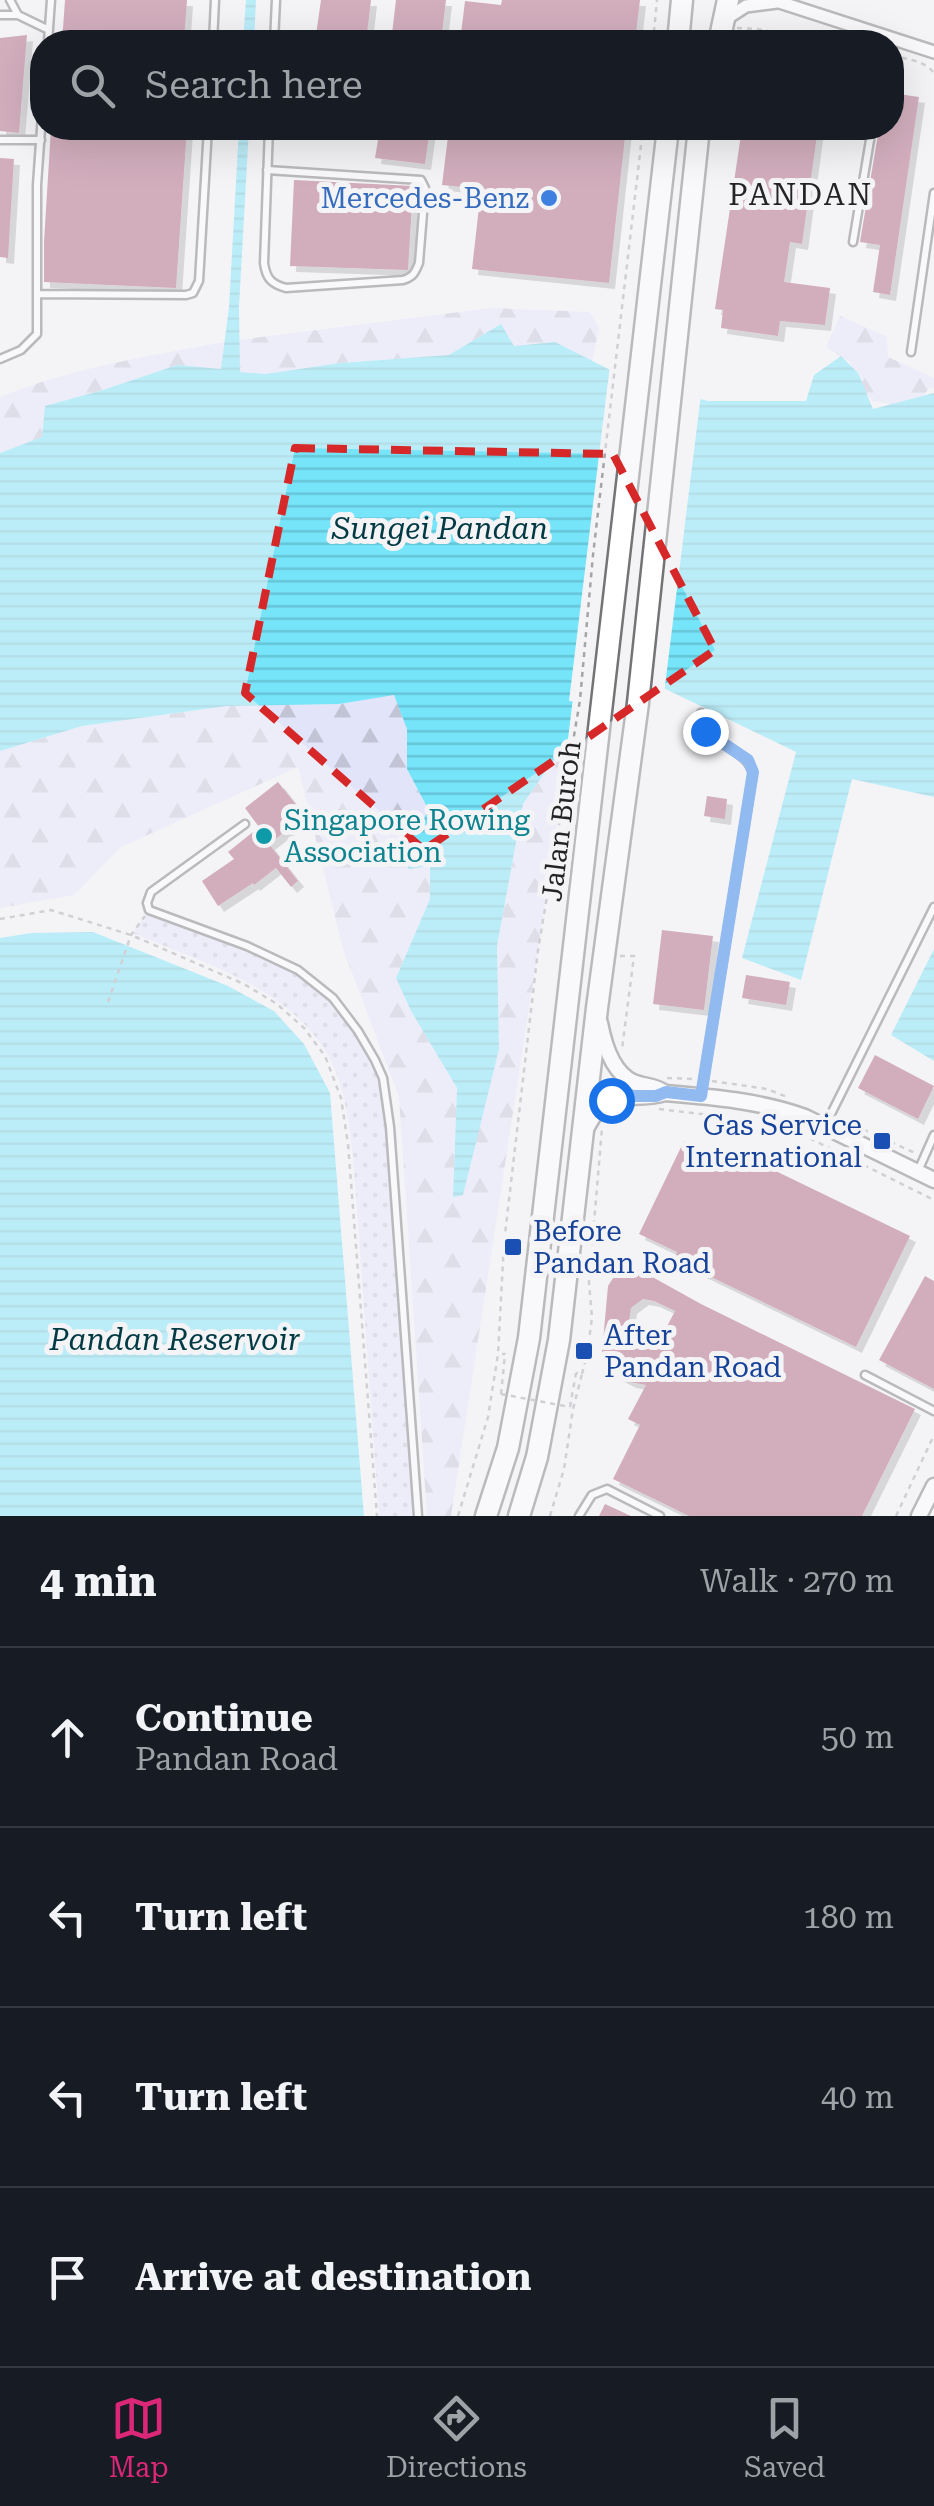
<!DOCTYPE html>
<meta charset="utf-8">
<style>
body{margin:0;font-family:"Roboto Serif",serif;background:#20242c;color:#f1f3f6}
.stop{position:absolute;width:30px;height:30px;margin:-22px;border:8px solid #1a73e8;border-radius:50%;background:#fff}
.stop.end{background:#1a73e8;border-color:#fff;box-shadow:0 2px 10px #0008}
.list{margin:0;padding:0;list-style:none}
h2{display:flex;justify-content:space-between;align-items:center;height:130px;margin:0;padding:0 40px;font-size:42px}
h2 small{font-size:32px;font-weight:400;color:#9ea1a6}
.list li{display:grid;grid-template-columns:65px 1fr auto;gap:30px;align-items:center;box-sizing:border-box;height:180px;padding:0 40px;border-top:2px solid #363941}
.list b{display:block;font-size:38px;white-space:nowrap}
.list p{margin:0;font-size:32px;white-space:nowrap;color:#9ea1a6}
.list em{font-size:32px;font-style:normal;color:#9ea1a6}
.icon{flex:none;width:55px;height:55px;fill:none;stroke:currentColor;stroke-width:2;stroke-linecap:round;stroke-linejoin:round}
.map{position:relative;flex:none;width:934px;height:1516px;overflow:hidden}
.search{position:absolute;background:#171b24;box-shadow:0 10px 40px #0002;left:30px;right:30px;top:30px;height:110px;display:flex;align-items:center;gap:25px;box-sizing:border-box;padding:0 35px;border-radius:40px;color:#9ea1a6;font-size:38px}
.sheet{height:850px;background:#171b24}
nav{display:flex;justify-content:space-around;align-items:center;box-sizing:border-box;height:140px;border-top:2px solid #363941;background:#171b24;font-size:28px;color:#9ea1a6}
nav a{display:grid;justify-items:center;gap:5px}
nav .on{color:#db2777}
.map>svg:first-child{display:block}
.green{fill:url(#green-dots)}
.forest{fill:url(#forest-firs)}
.water{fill:url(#water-rules)}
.pier{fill:#f4f4f7}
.building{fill:#a85a74;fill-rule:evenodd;filter:url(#shadow)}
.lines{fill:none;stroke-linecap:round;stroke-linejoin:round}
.service-casing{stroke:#737476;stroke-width:11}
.minor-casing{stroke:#737476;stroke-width:16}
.tertiary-casing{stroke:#737476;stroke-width:19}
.trunk-casing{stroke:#737476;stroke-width:25}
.path{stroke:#a5a5a8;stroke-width:2.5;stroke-dasharray:5 5;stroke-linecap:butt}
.service{stroke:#fff;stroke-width:6}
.minor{stroke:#fff;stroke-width:11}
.tertiary{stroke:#fff;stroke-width:14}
.trunk{stroke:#fff;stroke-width:20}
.path-bridge{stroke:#a5a5a8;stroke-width:2.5;stroke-dasharray:5 5;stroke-linecap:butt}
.route{stroke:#1a73e8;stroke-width:12}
.marked{fill:none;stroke:#d62828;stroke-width:8;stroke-dasharray:20 12;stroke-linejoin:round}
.shop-dot{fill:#3f7fe0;stroke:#f4f4f7;stroke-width:4}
.culture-dot{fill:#0f9aa8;stroke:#f4f4f7;stroke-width:4}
.transit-dot{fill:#1a4fb4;stroke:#f4f4f7;stroke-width:4}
.labels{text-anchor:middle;stroke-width:10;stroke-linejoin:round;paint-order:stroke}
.shop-label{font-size:28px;fill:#366cbe;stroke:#f4f4f7;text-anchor:end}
.culture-label{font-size:28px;fill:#0d838f;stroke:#f4f4f7;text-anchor:start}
.street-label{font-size:28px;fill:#242425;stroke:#f4f4f7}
.transit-label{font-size:28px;fill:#164399;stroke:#f4f4f7;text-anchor:start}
.neighbourhood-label{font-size:30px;letter-spacing:2.5px;fill:#242425;stroke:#f4f4f7}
.water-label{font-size:30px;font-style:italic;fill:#023a43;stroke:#f4f4f7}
</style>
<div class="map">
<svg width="934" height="1516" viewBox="0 0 934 1516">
<defs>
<pattern id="green-dots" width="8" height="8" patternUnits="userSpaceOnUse" patternTransform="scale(2.5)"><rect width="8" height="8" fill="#e2e4f9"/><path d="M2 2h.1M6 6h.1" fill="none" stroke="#c2c3d5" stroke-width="1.8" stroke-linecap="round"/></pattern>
<pattern id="forest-firs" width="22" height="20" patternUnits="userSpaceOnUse" patternTransform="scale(2.5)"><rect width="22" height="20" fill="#e2e4f9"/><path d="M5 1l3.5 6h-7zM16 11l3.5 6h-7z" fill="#c2c3d5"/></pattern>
<pattern id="water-rules" width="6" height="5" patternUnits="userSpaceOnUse" patternTransform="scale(2.5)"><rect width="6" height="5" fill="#76e5fa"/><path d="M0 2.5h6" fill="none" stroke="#66c4d6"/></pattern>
<filter id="shadow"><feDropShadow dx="6" dy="6" stdDeviation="0" flood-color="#0004"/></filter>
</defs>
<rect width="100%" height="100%" fill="#f4f4f7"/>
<path class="green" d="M149 910 298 970 333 998 358 1031 383 1078 390 1127 418 1516H379L356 1196C353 1158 351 1118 339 1081 311 993 208 965 133 933Z"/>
<path class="forest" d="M491 308 590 312 599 328 592 361 555 342 514 346 500 324 450 355 340 363 264 374 239 372V340Z
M840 316 887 337 888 357 934 378V388H929L917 406 903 412 886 403 872 401 861 387 850 362 826 347Z
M225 342 221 370 177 365 103 390 46 406 42 437 0 453V397C72 368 148 356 225 342Z
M394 694 407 729V769L429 812 430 899 396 978 411 1011 457 1088 453 1196 499 1049 497 946 523 804 568 739 570 741 451 1516H427L399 1097 343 949 298 767 121 847 74 895 0 908V751L82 726 227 706 339 704Z"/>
<path class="water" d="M246 0H256L254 42H243Z
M239 128H249L239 307 240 372 265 374 340 363 449 355 501 324 514 346 555 342 636 383 708 401H806L814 375 841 356 858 373 873 409 934 393V797L852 779 801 980 742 958 796 752 605 660 575 681 568 739 523 804 497 946 499 1049 463 1195 453 1197 457 1088 411 1011 396 978 430 899V866L409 869 397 854 429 811 407 769V729L394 695 339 704 227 706 82 726 0 751V453L42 437 45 406 103 390 177 365 221 369 229 307Z
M93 932 228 986 274 1011 304 1044 330 1093 364 1516H0V938L31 933Z
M934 949V1061L891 1035Z"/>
<path class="pier" d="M610 365 637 379 701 394 664 694 605 666 580 684 577 702 569 701Z"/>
<path class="building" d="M65 0H187L184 42H62Z
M321 0H371L366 42H315Z
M396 0H446L441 42H391Z
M502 0H640L635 42H460L465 1 501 5Z
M27 35 19 133 0 131V38Z
M892 93 919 97 890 295 873 292 880 245 860 242 879 128H892Z
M51 128H187L176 288 44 282V242Z
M380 128H430L425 164 375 158Z
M449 128H626L609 283 472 269 481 189 442 185Z
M742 128H818L802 244 790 242 784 282 830 288 825 325 780 321 778 336 721 328 723 310 715 309Z
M0 158 14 159 8 258 0 257Z
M294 180 413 186 408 270 290 266Z
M278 782 305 816 269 844 298 881 291 887 276 868 254 885 253 883 218 906 202 881 234 859 228 852 259 827 245 808Z
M707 796 727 799 725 819 704 816Z
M662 930 713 936 704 1010 653 1004Z
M746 975 790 982 786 1005 742 998Z
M875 1055 934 1086 918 1119 858 1088Z
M684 1141 724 1161 730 1149 910 1236 856 1347 674 1259 677 1252 639 1234Z
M627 1269H638L701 1304 915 1409 862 1516H689L613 1479 640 1425 628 1419 646 1385 630 1382 615 1374 609 1368 602 1352 608 1286 615 1275ZM643 1299 654 1301 675 1311 661 1338 653 1346 645 1347 634 1343 628 1329 631 1308Z
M925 1276 934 1281V1389L879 1360Z
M605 1504 631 1516H599Z"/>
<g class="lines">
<defs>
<path id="service" d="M10 0 18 15
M0 15H18L49 30
M48 42 51 0
M213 42 215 0
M274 42 276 0
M0 140H41
M267 170 421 180 425 188 419 263C415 273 413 277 403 280L286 288C271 284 266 278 264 263L269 128
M853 242 872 128
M37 294 186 295 193 293 199 281 208 128
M911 352 934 193
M0 359 21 350 37 334V185L42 115
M245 824 151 892 147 903 149 910 247 946 298 970 333 998 358 1031 375 1060 383 1078 390 1127 418 1516
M701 1096 753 773C745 745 699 744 701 713
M825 1126 934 907
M918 1171 934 1135
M865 1375 934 1411
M579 1516 592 1495 607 1489 660 1516"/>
<path id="minor" d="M773 0 934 52
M726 19 746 6 777 2"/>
<path id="tertiary" d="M600 1023C604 1044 612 1072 633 1082 645 1087 655 1085 665 1093
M587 1127C611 1082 631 1104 665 1093 713 1097 761 1101 805 1117L934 1180
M919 1516 934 1486"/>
<path id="trunk" d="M678 42 682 0
M719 42 728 0
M486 1516 508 1448 529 1338 668 128
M519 1516 537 1457 559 1340 597 1008 638 703 699 128"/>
</defs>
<use href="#service" class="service-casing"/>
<use href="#minor" class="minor-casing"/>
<use href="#tertiary" class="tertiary-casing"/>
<use href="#trunk" class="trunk-casing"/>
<path class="path" d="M737 28 757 29 829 42
M653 42 657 0
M892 56C907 59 924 60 934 73
M0 919 51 910 131 935 244 984 277 1004 304 1028 325 1056 341 1098 348 1144 377 1516
M620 956H634L622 1049
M108 1002 131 935 145 916
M667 1078 694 1079
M712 1081 767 1089 787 1097
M659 1109 776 1123
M845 1121 915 1153
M783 1125 934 1200
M582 1374 587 1355 592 1318 589 1282 602 1128
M501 1394 505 1354H502
M570 1407 576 1373
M458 1516 488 1417 498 1354 504 1243 538 950 580 700 593 555 643 128
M550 1516 564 1469 573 1409 582 1374 576 1373
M896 1516 934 1435"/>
<use href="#service" class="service"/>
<use href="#minor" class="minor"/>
<use href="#tertiary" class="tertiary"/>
<use href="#trunk" class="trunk"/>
<path class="path-bridge" d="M501 1394 570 1407"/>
</g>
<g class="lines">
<path class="route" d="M611 1100 627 1096H656L666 1092 701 1096 753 772 748 760 705 731"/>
</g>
<path d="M0 0H934V1516H0ZM295 448 613 454 715 650 424 850 245 693Z" fill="#f4f4f7" fill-opacity=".55" fill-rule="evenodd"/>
<path class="marked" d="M295 448 613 454 715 650 424 850 245 693Z"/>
<circle class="shop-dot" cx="549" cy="198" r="10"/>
<circle class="culture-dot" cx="264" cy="836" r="10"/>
<g class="transit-dot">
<rect x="872" y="1131" width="20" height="20" rx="5"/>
<rect x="503" y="1237" width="20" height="20" rx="5"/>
<rect x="574" y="1341" width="20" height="20" rx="5"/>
</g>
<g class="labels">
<g class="shop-label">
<text x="529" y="208">Mercedes-Benz</text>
</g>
<g class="culture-label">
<text x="284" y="830">Singapore Rowing<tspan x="284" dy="32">Association</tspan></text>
</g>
<g class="street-label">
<text transform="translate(561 821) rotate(-83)" y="10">Jalan Buroh</text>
</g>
<g class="transit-label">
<text x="862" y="1135" text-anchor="end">Gas Service<tspan x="862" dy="32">International</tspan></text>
<text x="533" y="1241">Before<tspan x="533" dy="32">Pandan Road</tspan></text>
<text x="604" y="1345">After<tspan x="604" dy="32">Pandan Road</tspan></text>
</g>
<g class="neighbourhood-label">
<text x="801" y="205">PANDAN</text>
</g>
<g class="water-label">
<text x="440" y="539">Sungei Pandan</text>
<text x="175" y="1350">Pandan Reservoir</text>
</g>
</g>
</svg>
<div class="stop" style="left:611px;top:1100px"></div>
<div class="stop end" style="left:705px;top:731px"></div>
<div class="search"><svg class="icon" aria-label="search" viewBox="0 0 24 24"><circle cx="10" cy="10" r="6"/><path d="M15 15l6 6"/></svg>Search here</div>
</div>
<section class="sheet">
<h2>4 min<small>Walk · 270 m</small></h2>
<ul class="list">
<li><svg class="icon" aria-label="ahead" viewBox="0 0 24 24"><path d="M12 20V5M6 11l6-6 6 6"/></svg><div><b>Continue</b><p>Pandan Road</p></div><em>50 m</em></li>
<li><svg class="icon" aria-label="left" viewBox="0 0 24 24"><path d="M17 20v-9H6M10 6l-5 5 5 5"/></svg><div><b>Turn left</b></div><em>180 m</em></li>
<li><svg class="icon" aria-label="left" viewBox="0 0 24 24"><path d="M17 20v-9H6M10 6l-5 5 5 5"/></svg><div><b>Turn left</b></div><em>40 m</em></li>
<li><svg class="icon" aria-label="arrive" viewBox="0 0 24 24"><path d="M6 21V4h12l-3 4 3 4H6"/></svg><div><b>Arrive at destination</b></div></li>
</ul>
</section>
<nav>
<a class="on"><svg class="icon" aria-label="map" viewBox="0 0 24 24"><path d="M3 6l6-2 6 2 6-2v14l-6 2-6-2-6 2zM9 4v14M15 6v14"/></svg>Map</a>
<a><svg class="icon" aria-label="directions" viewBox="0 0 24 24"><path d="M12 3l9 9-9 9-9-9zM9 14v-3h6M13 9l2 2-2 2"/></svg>Directions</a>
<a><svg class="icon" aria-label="saved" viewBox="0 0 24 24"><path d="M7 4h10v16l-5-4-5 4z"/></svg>Saved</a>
</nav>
